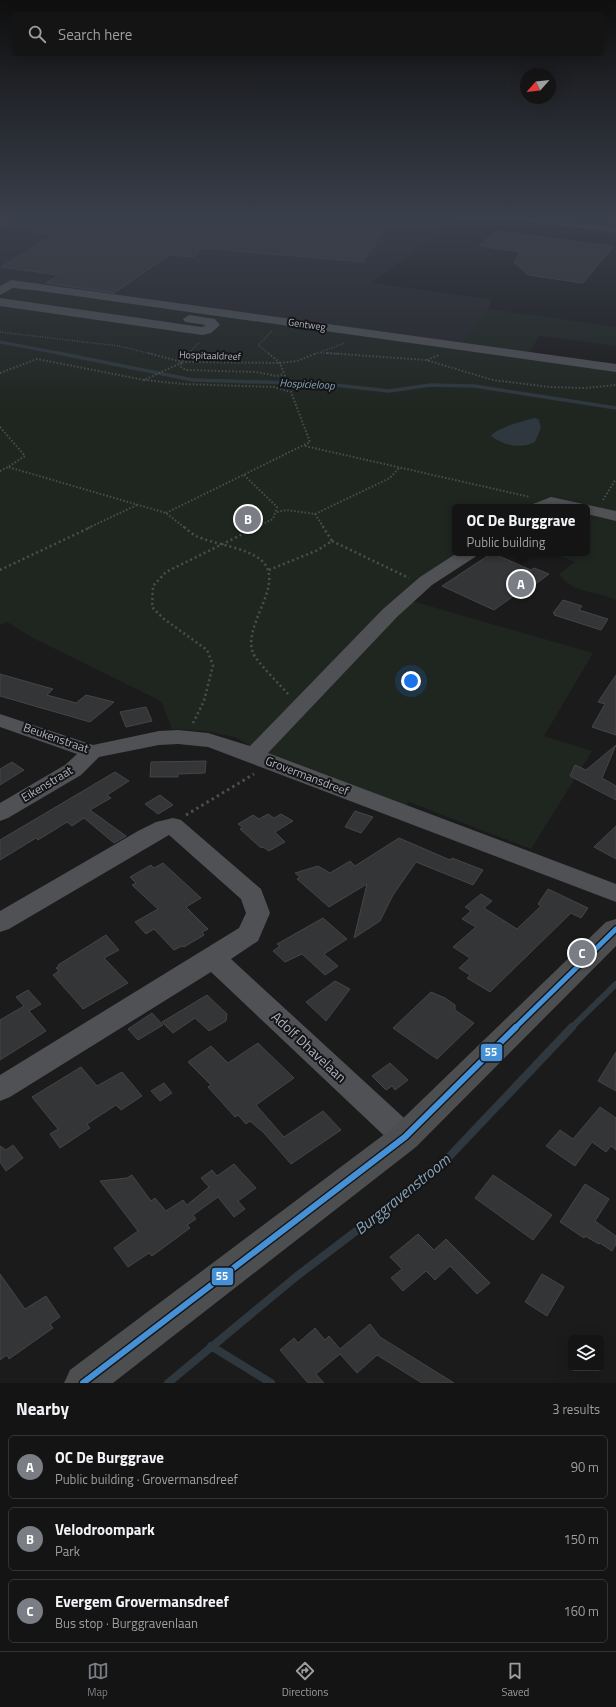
<!DOCTYPE html>
<meta charset="utf-8">
<style>
body{margin:0;font-family:"Titillium Web",sans-serif;background:#212122;color:#f1f3f6}
.controls{position:absolute;right:12px;bottom:12px;display:grid;overflow:hidden;border-radius:6px;box-shadow:0 4px 16px #0002}
.controls button{width:36px;height:36px;display:grid;place-items:center;padding:0;border:0;border-bottom:1px solid #333334;background:#141415;color:#f1f3f6;font:20px sans-serif}
.compass{position:absolute;left:520px;top:68px;width:36px;height:36px;border-radius:50%;background:#141415;box-shadow:0 4px 16px #0002;rotate:243deg}
.you{position:absolute;left:411px;top:681px;width:14px;height:14px;margin:-10px;border:3px solid #fff;border-radius:50%;background:#1a73e8;box-shadow:0 0 0 6px #1a73e833}
.badge{display:grid;place-items:center;width:26px;height:26px;border-radius:50%;background:#7a7e84;color:#fff;font-size:13px;font-weight:700}
.pin{position:absolute;translate:-50% -50%;border:2px solid #fff;box-shadow:0 1px 4px #0006}
.popup{position:absolute;left:452px;top:504px;width:138px;height:52px;box-sizing:border-box;display:grid;place-content:center;border-radius:6px;background:#141415;filter:drop-shadow(0 1px 3px #0005);font-size:13px;white-space:nowrap;color:#9d9ea0}
.popup b{font-size:15px;color:#f1f3f6}
.popup::after{content:'';position:absolute;left:50%;top:100%;margin-left:-8px;border:8px solid transparent;border-top-color:#141415}
.list{margin:0;padding:0;list-style:none}
h2{display:flex;justify-content:space-between;align-items:center;height:52px;margin:0;padding:0 16px;font-size:17px}
h2 small{font-size:13px;font-weight:400;color:#9d9ea0}
.list li{display:grid;grid-template-columns:26px 1fr auto;gap:12px;align-items:center;box-sizing:border-box;height:64px;margin:0 8px 8px;padding:0 8px;border:1px solid #333334;border-radius:6px}
.list b{display:block;font-size:15px;white-space:nowrap}
.list p{margin:0;font-size:13px;white-space:nowrap;color:#9d9ea0}
.list em{font-size:13px;font-style:normal;color:#9d9ea0}
.icon{flex:none;width:22px;height:22px;fill:none;stroke:currentColor;stroke-width:2;stroke-linecap:round;stroke-linejoin:round}
.map{position:relative;flex:none;width:616px;height:1383px;overflow:hidden}
.search{position:absolute;background:#141415;box-shadow:0 4px 16px #0002;left:12px;right:12px;top:12px;height:44px;display:flex;align-items:center;gap:10px;box-sizing:border-box;padding:0 14px;border-radius:6px;color:#9d9ea0;font-size:15px}
.sheet{height:268px;background:#141415}
nav{display:flex;justify-content:space-around;align-items:center;box-sizing:border-box;height:56px;border-top:1px solid #333334;background:#141415;font-size:11px;color:#9d9ea0}
nav a{display:grid;justify-items:center;gap:2px}
nav .on{color:#7a7e84}
.map>svg:first-child{display:block}
.built{fill:#252528}
.green{fill:#1f2620;fill-rule:evenodd}
.water{fill:#2e383e}
.lines{fill:none;stroke-linecap:round;stroke-linejoin:round}
.stream-far3{stroke:#2e383e;stroke-width:3}
.stream-far2{stroke:#2e383e;stroke-width:3.5}
.stream-far1{stroke:#2e383e;stroke-width:6}
.stream{stroke:#2e383e;stroke-width:8}
.building{fill:#343536;stroke:#444548}
.path-far3{stroke:#4b4d4f;stroke-width:1.5;stroke-dasharray:1 1.5;stroke-linecap:butt}
.path-far2{stroke:#4b4d4f;stroke-width:2;stroke-dasharray:1.5 2;stroke-linecap:butt}
.path-far1{stroke:#4b4d4f;stroke-width:2.5;stroke-dasharray:2 3;stroke-linecap:butt}
.path{stroke:#4b4d4f;stroke-width:3;stroke-dasharray:2.5 3.5;stroke-linecap:butt}
.minor{fill:#4f5155;fill-rule:evenodd}
.major{fill:#4d4e50;fill-rule:evenodd}
.bus-1-far1-casing{stroke:#151518;stroke-width:8}
.bus-1-casing{stroke:#151518;stroke-width:9}
.bus-1-far1{stroke:#4691d6;stroke-width:5}
.bus-1{stroke:#4691d6;stroke-width:6}
.labels{text-anchor:middle;stroke-width:4;stroke-linejoin:round;paint-order:stroke}
.far-street-label{font-size:10px;fill:#adb3bc;stroke:#151518}
.far-water-label{font-size:11px;font-style:italic;fill:#86a3b5;stroke:#151518}
.street-label{font-size:12px;fill:#adb3bc;stroke:#151518}
.near-street-label{font-size:14px;fill:#adb3bc;stroke:#151518}
.near-water-label{font-size:16px;font-style:italic;fill:#86a3b5;stroke:#151518}
.line-badge{stroke:#151518;stroke-width:1.5}
.badge-label{font-size:11px;text-anchor:middle;font-weight:bold;fill:#fff}
</style>
<div class="map">
<svg width="616" height="1383" viewBox="0 0 616 1383">
<rect width="100%" height="100%" fill="#1b1b1c"/>
<path class="built" d="M0 217H460L372 283 491 299 489 309 463 345 26 287 0 289Z"/>
<path class="green" d="M16 288 616 369V600C597 591 571 593 559 574L575 562 553 553H587V507H455V553H476L428 585 412 601 593 653 544 736 592 751 531 849 409 802 405 806 254 748 235 737 205 731 172 729 161 701 31 637 7 622 0 625V293ZM536 418 539 420 541 428 535 442 505 428Z
M489 309 616 327V346L539 336 529 354 463 345Z"/>
<path class="water" d="M552 217H616V225Z
M536 418 539 420 541 428 535 442C521 449 504 446 491 436 495 429 527 419 536 418Z"/>
<g class="lines">
<path class="stream-far3" d="M0 342 63 354"/>
<path class="stream-far2" d="M58 353 193 380 326 384 389 391 430 385 474 386 616 408"/>
<path class="stream-far1" d="M571 1028 616 984"/>
<path class="stream" d="M211 1346 271 1383
M168 1383 297 1276 397 1200 447 1159 572 1027"/>
</g>
<path class="building" d="M55 217H393L363 262 203 248 194 257 169 255 114 293 46 283 59 275 1 267 55 234 35 232Z
M496 231 602 245 613 247 583 283 528 275 514 262 520 252 479 246Z
M492 553 531 570 534 568 549 574 525 592 522 590 494 610 442 586Z
M563 600 582 606 579 610 608 619 601 630 554 615 555 614 553 613Z
M0 674 53 689 47 695 76 703 86 695 114 702 90 722 0 696Z
M616 675V735L592 727 605 704 598 702Z
M146 707 152 721 126 727 120 712Z
M616 745 602 778 616 786V800L570 776 575 765 586 770Z
M206 761 205 773 178 774V777H150L151 762Z
M12 762 24 770 0 785V769Z
M115 772 129 781 107 795 111 798 90 810 126 836 114 843 84 818 72 826 67 822 38 840 36 838 0 860V840Z
M160 795 173 805 158 814 145 804Z
M355 811 373 817 361 833 345 827Z
M268 814 274 818 281 814 293 821 275 832 285 842 269 851 263 847 261 848 240 829 243 828 238 824 253 815 259 819Z
M616 826V859L594 847Z
M399 838 450 860 452 858 483 870 473 885 416 862 393 895 380 921 354 938 367 884 329 907 297 879 300 877 295 873 318 866 330 873 350 861 355 866Z
M163 863 201 898 186 907 208 929 202 932 204 935 184 947 182 946 174 950 154 929 146 934 135 922 158 909 132 885 136 883 130 877 151 865 154 868Z
M548 889 588 908 581 918 571 913 490 992 467 978 470 975 459 968 470 958 453 947 476 927 462 919 471 911 465 907 481 894 492 901 484 908 517 929 541 906 538 904Z
M323 918 347 939 324 954 338 966 331 971 325 975 302 954 285 962 273 951 280 946 277 944Z
M106 935 119 950 104 958 128 983 83 1009 53 975 59 971 56 968 59 966 58 965Z
M335 981 350 989 326 1021 306 1002Z
M28 990 41 1004 29 1011 46 1031 0 1060V1020L24 1006 16 997Z
M431 992 445 998 455 1005V1010L474 1023 437 1059 393 1028Z
M207 995 227 1014 226 1021 209 1031 195 1018 173 1033 162 1022Z
M152 1013 163 1025 138 1040 128 1029Z
M258 1043 294 1078 256 1105 284 1137 323 1111 341 1130 291 1164 264 1133 250 1121 246 1124 238 1115 235 1117 208 1087 211 1085 188 1062 211 1046 228 1063Z
M616 1052V1091L598 1081Z
M390 1063 408 1080 395 1090 392 1086 386 1090 372 1076Z
M81 1067 97 1086 122 1072 142 1096 121 1110 116 1105 87 1124 90 1128 60 1148 50 1134 58 1129 32 1097Z
M164 1083 172 1093 160 1101 151 1091Z
M600 1107 616 1118V1150L611 1146 606 1152 592 1142 575 1166 546 1146 560 1130 573 1139Z
M13 1145 23 1158 6 1171 0 1162V1146L6 1150Z
M234 1164 256 1188 238 1201 245 1209 234 1217 218 1197 193 1215 196 1219 187 1225 190 1228 152 1256 149 1253 128 1267 114 1248 138 1231 100 1181 127 1178 132 1175 151 1201 155 1198 166 1211 183 1200 187 1205 209 1187 201 1178 212 1170 217 1176Z
M493 1175 552 1215 533 1240 475 1198Z
M585 1184 609 1199 595 1221 616 1236V1244L612 1251 600 1243 599 1244 585 1236 584 1238 560 1222Z
M418 1234 434 1250 446 1239 490 1283 477 1294 450 1266 435 1280 426 1271 403 1291 391 1278 402 1269 390 1257Z
M0 1274 25 1309 46 1296 60 1317 50 1324 53 1328 9 1359 7 1355 0 1360Z
M542 1274 564 1287 547 1316 525 1302Z
M370 1324 380 1337 454 1383H422L377 1355 357 1373 340 1354 316 1374 324 1383H308L280 1350 294 1338 298 1343 315 1328 325 1340 329 1336 340 1349Z"/>
<g class="lines">
<path class="path-far3" d="M0 332 119 346 152 354
M321 353 342 354
M187 354 200 342
M269 354 258 345 272 331
M315 354 345 343"/>
<path class="path-far2" d="M148 353 182 362 280 363 297 361 317 353
M327 353 426 360 493 380 550 387 585 388 616 385
M427 360 439 355
M181 363V367L186 370 256 372 277 376 284 374
M0 373 37 359 144 380 181 363 188 353
M144 380 183 384 274 387 290 392
M0 427 25 456 8 467 166 513 185 528
M305 446 530 497
M0 471 8 467
M244 475 277 507 273 519 255 528
M603 500 616 479
M277 512 286 510 315 514 390 478 399 468
M166 513 310 442 280 363 268 353
M315 514 324 528
M88 528 137 505"/>
<path class="path-far1" d="M184 527C188 530 192 534 196 536 215 545 247 547 262 561 286 584 242 625 253 653 256 661 282 687 289 695
M332 541 409 578
M0 570 91 527
M269 570 318 550 332 541 323 527
M193 723 204 701 213 665 207 650 164 619 152 607 153 586 166 572 257 527"/>
<path class="path" d="M186 815 254 774"/>
<path class="minor" d="M9 217H23L0 228V221Z
M11 280 616 364V372L40 291 13 288 0 295V286Z
M0 298 202 327 206 325 185 322 183 319 189 315 215 319 220 325 211 333 202 335 0 306Z
M551 497 616 511V521L587 514V507H531L533 504Z
M457 553H478L475 557 432 585 397 617 268 753 616 884V902L208 747 178 744 159 745 99 757 81 775 8 818 0 821V803L65 765 77 754 0 727V714L93 745 159 731 178 730 208 733 250 746 383 609 420 577Z
M173 818 181 820 261 889 270 913 258 941 231 959 415 1128 420 1137 415 1146 405 1150 395 1146 211 972 10 1097 0 1101V1075L239 928 246 913 241 899 169 835 9 929 0 932V911L138 831 156 822Z"/>
<path class="major" d="M510 217H543L616 227V233L516 220Z
M616 919V946L416 1147 113 1383H64L70 1370 394 1127 606 922Z"/>
<defs>
<path id="bus-1-far1" d="M515 1028 616 929"/>
<path id="bus-1" d="M83 1383 405 1137 516 1027"/>
</defs>
<use href="#bus-1-far1" class="bus-1-far1-casing"/>
<use href="#bus-1" class="bus-1-casing"/>
<use href="#bus-1-far1" class="bus-1-far1"/>
<use href="#bus-1" class="bus-1"/>
</g>
<linearGradient id="sky" x2="0" y2="1"><stop stop-color="#0f0f0f"/><stop offset="0.53" stop-color="#393f4b"/><stop offset="1" stop-color="#393f4b" stop-opacity="0"/></linearGradient>
<rect width="616" height="411" fill="url(#sky)"/>
<g class="labels">
<g class="far-street-label">
<text transform="translate(307 324) rotate(8)" y="4">Gentweg</text>
<text transform="translate(210 355) rotate(2)" y="4">Hospitaaldreef</text>
</g>
<g class="far-water-label">
<text transform="translate(307 384) rotate(3)" y="4">Hospicieloop</text>
</g>
<g class="street-label">
<text transform="translate(56 738) rotate(19)" y="4">Beukenstraat</text>
<text transform="translate(307 776) rotate(21)" y="4">Grovermansdreef</text>
<text transform="translate(47 784) rotate(-31)" y="4">Eikenstraat</text>
</g>
<g class="near-street-label">
<text transform="translate(309 1047) rotate(43)" y="5">Adolf Dhavelaan</text>
</g>
<g class="near-water-label">
<text transform="translate(402 1194) rotate(-39)" y="6">Burggravenstroom</text>
</g>
</g>
<g class="line-badge">
<rect x="480" y="1043" width="23" height="19" rx="4" fill="#4691d6"/>
<rect x="211" y="1267" width="23" height="19" rx="4" fill="#4691d6"/>
</g>
<g class="badge-label">
<text x="491" y="1056">55</text>
<text x="222" y="1280">55</text>
</g>
</svg>
<div class="controls">
<button><svg class="icon" aria-label="layers" viewBox="0 0 24 24"><path d="M12 4l9 5-9 5-9-5zM3 14l9 5 9-5"/></svg></button>
</div>
<svg class="compass" viewBox="-18 -18 36 36"><path d="M0-13l5 13h-10z" fill="#e53935"/><path d="M0 13l5-13h-10z" fill="#9d9ea0"/></svg>
<div class="you"></div>
<div class="pin badge" style="left:521px;top:584px">A</div>
<div class="popup"><b>OC De Burggrave</b>Public building</div>
<div class="pin badge" style="left:248px;top:519px">B</div>
<div class="pin badge" style="left:582px;top:953px">C</div>
<div class="search"><svg class="icon" aria-label="search" viewBox="0 0 24 24"><circle cx="10" cy="10" r="6"/><path d="M15 15l6 6"/></svg>Search here</div>
</div>
<section class="sheet">
<h2>Nearby<small>3 results</small></h2>
<ul class="list">
<li><span class="badge">A</span><div><b>OC De Burggrave</b><p>Public building · Grovermansdreef</p></div><em>90 m</em></li>
<li><span class="badge">B</span><div><b>Velodroompark</b><p>Park</p></div><em>150 m</em></li>
<li><span class="badge">C</span><div><b>Evergem Grovermansdreef</b><p>Bus stop · Burggravenlaan</p></div><em>160 m</em></li>
</ul>
</section>
<nav>
<a class="on"><svg class="icon" aria-label="map" viewBox="0 0 24 24"><path d="M3 6l6-2 6 2 6-2v14l-6 2-6-2-6 2zM9 4v14M15 6v14"/></svg>Map</a>
<a><svg class="icon" aria-label="directions" viewBox="0 0 24 24"><path d="M12 3l9 9-9 9-9-9zM9 14v-3h6M13 9l2 2-2 2"/></svg>Directions</a>
<a><svg class="icon" aria-label="saved" viewBox="0 0 24 24"><path d="M7 4h10v16l-5-4-5 4z"/></svg>Saved</a>
</nav>
